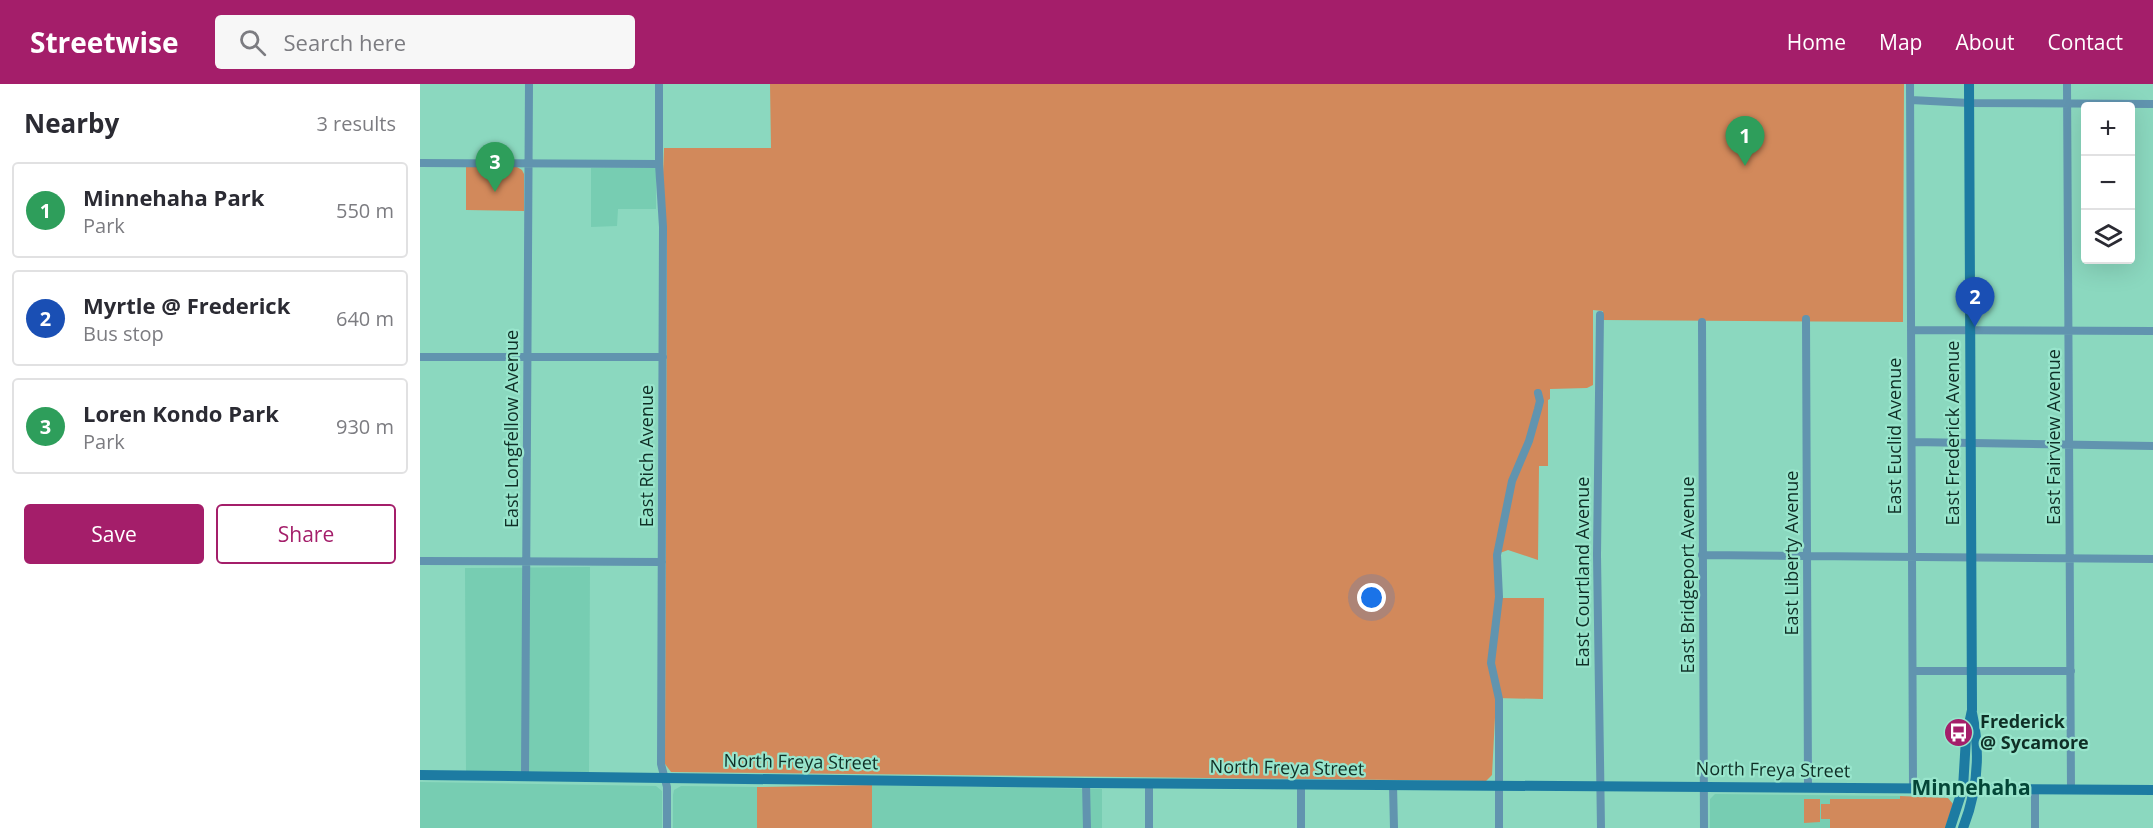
<!DOCTYPE html>
<meta charset="utf-8">
<style>
body{margin:0;font-family:"Open Sans",sans-serif;background:#f7f7f7;color:#2b2b33}
.controls{position:absolute;right:18px;top:18px;display:grid;overflow:hidden;border-radius:6px;box-shadow:0 6px 24px #0002}
.controls button{width:54px;height:54px;display:grid;place-items:center;padding:0;border:0;border-bottom:2px solid #e1e1e2;background:#fff;color:#2b2b33;font:30px sans-serif}
.you{position:absolute;left:952px;top:514px;width:21px;height:21px;margin:-15px;border:4px solid #fff;border-radius:50%;background:#1a73e8;box-shadow:0 0 0 9px #1a73e833}
.badge{display:grid;place-items:center;width:39px;height:39px;border-radius:50%;background:#a41e6a;color:#fff;font-size:20px;font-weight:700}
.pin{position:absolute;translate:-50% -50px;filter:drop-shadow(0 2px 3px #0008)}
.pin::after{content:'';position:absolute;top:32px;width:21px;height:18px;background:inherit;clip-path:polygon(0 0,100% 0,50% 100%)}
.list{margin:0;padding:0;list-style:none}
h2{display:flex;justify-content:space-between;align-items:center;height:78px;margin:0;padding:0 24px;font-size:26px}
h2 small{font-size:20px;font-weight:400;color:#7c7c81}
.list li{display:grid;grid-template-columns:39px 1fr auto;gap:18px;align-items:center;box-sizing:border-box;height:96px;margin:0 12px 12px;padding:0 12px;border:2px solid #e1e1e2;border-radius:6px}
.list b{display:block;font-size:22px;white-space:nowrap}
.list p{margin:0;font-size:20px;white-space:nowrap;color:#7c7c81}
.list em{font-size:20px;font-style:normal;color:#7c7c81}
.actions{display:flex;gap:12px;padding:18px 24px}
.actions a{flex:1;padding:14px 0;border:2px solid #a41e6a;border-radius:6px;text-align:center;font-size:21px;color:#a41e6a}
.actions .main{background:#a41e6a;color:#fff}
.icon{flex:none;width:33px;height:33px;fill:none;stroke:currentColor;stroke-width:2;stroke-linecap:round;stroke-linejoin:round}
.map{position:relative;flex:none;width:1733px;height:744px;overflow:hidden}
header{display:flex;align-items:center;gap:36px;box-sizing:border-box;height:84px;padding:0 30px;background:#a41e6a;color:#fff}
header strong{font-size:28px}
nav{display:flex;gap:33px;margin-inline-start:auto;font-size:21px}
.search{width:420px;height:54px;background:#f7f7f7;display:flex;align-items:center;gap:15px;box-sizing:border-box;padding:0 21px;border-radius:6px;color:#7c7c81;font-size:22px}
main{display:flex}
aside{flex:1;background:#fff}
.map>svg:first-child{display:block}
.built{fill:#77cdb2}
.green{fill:#d2895b}
.lines{fill:none;stroke-linecap:round;stroke-linejoin:round}
.street{stroke:#6194af;stroke-width:8}
.secondary{stroke:#1d7ba2;stroke-width:10}
.labels{text-anchor:middle;stroke-width:4.5;stroke-linejoin:round;paint-order:stroke}
.street-label{font-size:18px;fill:#0f2f26;stroke:#98e5cc}
.poi-label{font-size:18px;font-weight:bold;fill:#0f2f26;stroke:#98e5cc;text-anchor:start}
.quarter-label{font-size:21px;font-weight:bold;fill:#034637;stroke:#98e5cc}
</style>
<header>
<strong>Streetwise</strong>
<div class="search"><svg class="icon" aria-label="search" viewBox="0 0 24 24"><circle cx="10" cy="10" r="6"/><path d="M15 15l6 6"/></svg>Search here</div>
<nav><a>Home</a><a>Map</a><a>About</a><a>Contact</a></nav>
</header>
<main>
<aside>
<h2>Nearby<small>3 results</small></h2>
<ul class="list">
<li><span class="badge" style="background:#2e9e5b">1</span><div><b>Minnehaha Park</b><p>Park</p></div><em>550 m</em></li>
<li><span class="badge" style="background:#1a4fb4">2</span><div><b>Myrtle @ Frederick</b><p>Bus stop</p></div><em>640 m</em></li>
<li><span class="badge" style="background:#2e9e5b">3</span><div><b>Loren Kondo Park</b><p>Park</p></div><em>930 m</em></li>
</ul>
<div class="actions"><a class="main">Save</a><a>Share</a></div>
</aside>
<div class="map">
<svg width="1733" height="744" viewBox="0 0 1733 744">
<rect width="100%" height="100%" fill="#8bd8bf"/>
<path class="built" d="M171 84H236V125H198L197 142 171 143Z
M170 483 169 688 46 687 45 484Z
M0 698 236 702 242 707V744H0Z
M452 701 682 705V744H452Z
M261 702 337 703V744H253V711L254 706Z
M1295 710 1480 712V744H1290V715Z"/>
<path class="green" d="M350 0H1484L1483 238 1183 236V227L1173 226V301L1167 304 1130 305V315L1128 316V382H1119L1118 476 1088 466 1080 469 1081 514H1124L1123 615 1076 614 1072 691 1066 697 251 688 245 680 247 163 243 91 244 64H351Z
M46 83H97L102 86 104 90V127L46 126Z
M452 701V744H337V703Z
M1480 712 1528 714 1533 720 1525 744H1410V735H1401V720H1410V715H1480Z
M1384 715H1400V738L1384 739Z"/>
<g class="lines">
<path class="street" d="M239 0V80L243 143 241 680 247 703V744
M1490 0 1493 704
M1647 0 1651 705
M1491 16 1549 19 1733 20
M0 79 239 80
M1180 231 1177 471 1181 744
M1386 235 1388 702
M1282 238 1284 744
M1491 246 1733 247
M0 273H243
M1492 358 1733 362
M1282 471 1733 475
M0 477 242 478
M1493 587H1651
M105 691 109 0
M666 699 667 744
M973 701 974 744
M729 744V699
M881 744V700
M1079 744V615L1071 579 1079 513 1077 471 1092 397 1109 357 1118 325 1120 317 1118 309
M1615 744V705"/>
<path class="secondary" d="M0 691 666 699 1733 706
M1530 744 1543 704 1546 654 1552 626 1549 0
M1543 744C1558 706 1561 669 1552 629"/>
</g>
<defs>
<symbol id="bus-disc" viewBox="-11 -11 22 22"><circle r="9.5" fill="#a41e6a" stroke="#98e5cc"/><path d="M-5-6H5V4H4V6H2V4H-2V6H-4V4H-5ZM-3.5-4V0h7V-4ZM-3.5 1.2v1.5H-2V1.2ZM2 1.2v1.5H3.5V1.2Z" fill="#fff"/></symbol>
</defs>
<g fill-rule="evenodd">
<use href="#bus-disc" x="1522" y="632" width="33" height="33"/>
</g>
<g class="labels">
<g class="street-label">
<text transform="translate(92 345) rotate(-90)" y="6">East Longfellow Avenue</text>
<text transform="translate(1533 349) rotate(-90)" y="6">East Frederick Avenue</text>
<text transform="translate(1475 352) rotate(-90)" y="6">East Euclid Avenue</text>
<text transform="translate(1634 353) rotate(-90)" y="6">East Fairview Avenue</text>
<text transform="translate(227 372) rotate(-90)" y="6">East Rich Avenue</text>
<text transform="translate(1372 469) rotate(-90)" y="6">East Liberty Avenue</text>
<text transform="translate(1163 488) rotate(-90)" y="6">East Courtland Avenue</text>
<text transform="translate(1268 491) rotate(-90)" y="6">East Bridgeport Avenue</text>
<text transform="translate(381 678) rotate(1)" y="6">North Freya Street</text>
<text transform="translate(867 684) rotate(1)" y="6">North Freya Street</text>
<text transform="translate(1353 686) rotate(1)" y="6">North Freya Street</text>
</g>
<g class="poi-label">
<text x="1560" y="644">Frederick<tspan x="1560" dy="21">@ Sycamore</tspan></text>
</g>
<g class="quarter-label">
<text x="1551" y="711">Minnehaha</text>
</g>
</g>
</svg>
<div class="controls">
<button>+</button>
<button>−</button>
<button><svg class="icon" aria-label="layers" viewBox="0 0 24 24"><path d="M12 4l9 5-9 5-9-5zM3 14l9 5 9-5"/></svg></button>
</div>
<div class="you"></div>
<div class="pin badge" style="left:1325px;top:82px;background:#2e9e5b">1</div>
<div class="pin badge" style="left:1555px;top:243px;background:#1a4fb4">2</div>
<div class="pin badge" style="left:75px;top:108px;background:#2e9e5b">3</div>
</div>
</main>
